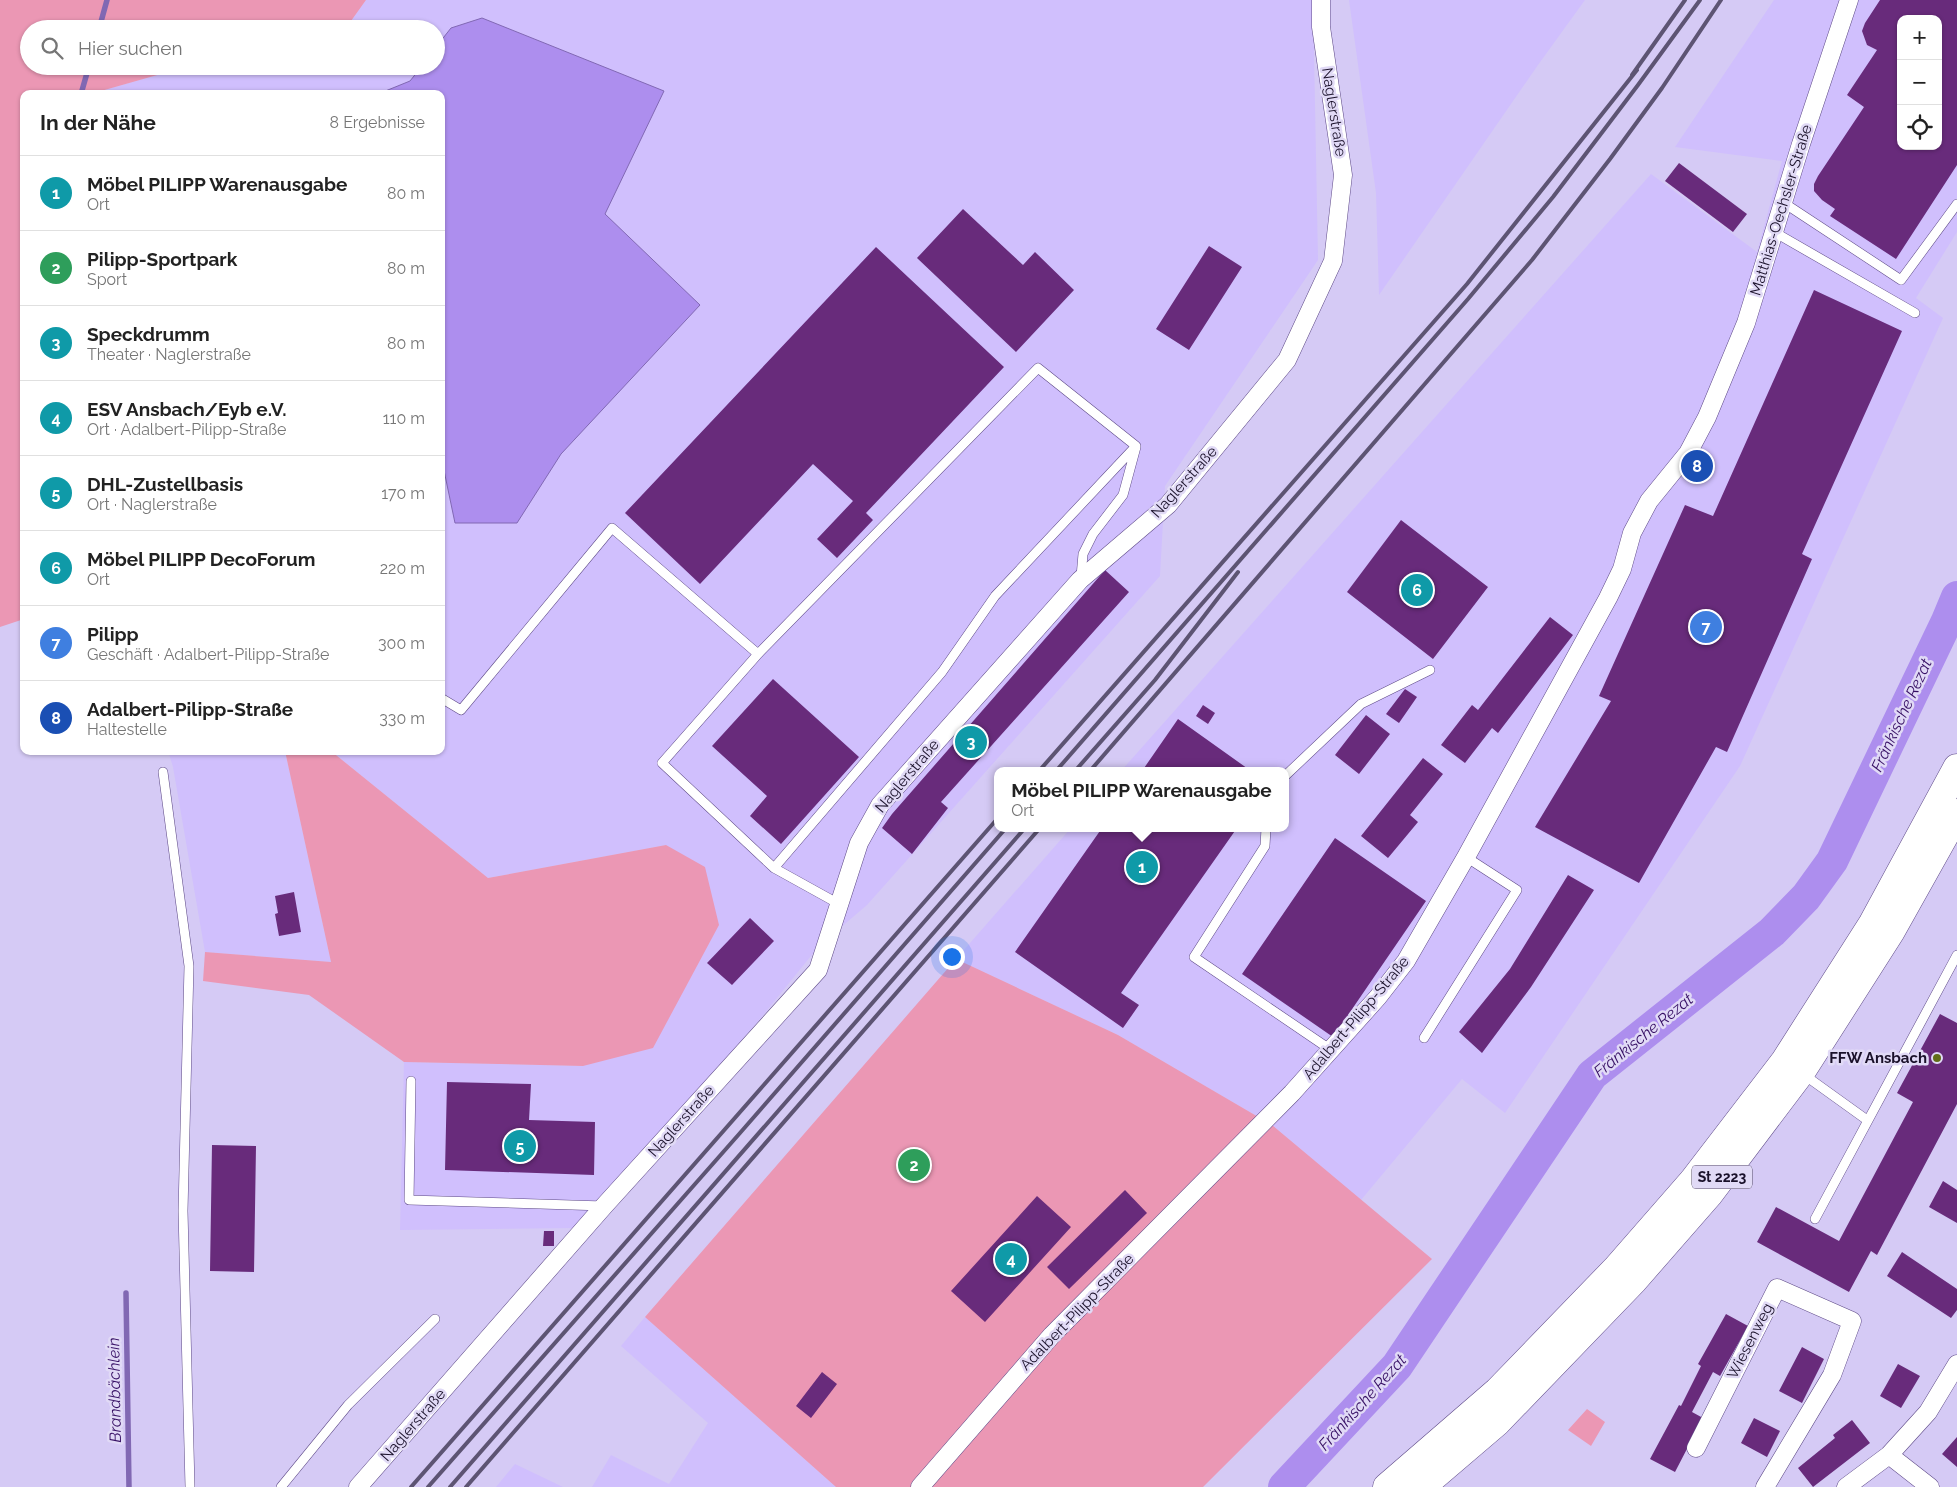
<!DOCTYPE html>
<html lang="de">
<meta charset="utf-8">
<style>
body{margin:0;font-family:Raleway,sans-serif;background:#f2f2f2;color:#222}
.controls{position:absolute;right:15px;top:15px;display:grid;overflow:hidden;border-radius:10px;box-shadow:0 1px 4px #0004}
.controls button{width:45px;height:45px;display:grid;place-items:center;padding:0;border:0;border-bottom:1px solid #e0e0e0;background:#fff;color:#222;font:25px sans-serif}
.you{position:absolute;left:951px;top:956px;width:18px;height:18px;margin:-12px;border:4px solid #fff;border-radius:50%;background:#1a73e8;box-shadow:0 0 0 8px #1a73e833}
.badge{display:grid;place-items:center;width:32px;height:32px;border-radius:50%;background:#626e18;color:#fff;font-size:16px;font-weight:700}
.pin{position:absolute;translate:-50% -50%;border:2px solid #fff;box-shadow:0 1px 5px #0006}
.popup{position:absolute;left:994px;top:767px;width:295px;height:65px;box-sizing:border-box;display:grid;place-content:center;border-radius:10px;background:#fff;filter:drop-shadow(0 1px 4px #0005);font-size:16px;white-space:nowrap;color:#767676}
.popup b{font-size:19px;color:#222}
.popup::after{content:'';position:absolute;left:50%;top:100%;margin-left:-10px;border:10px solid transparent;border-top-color:#fff}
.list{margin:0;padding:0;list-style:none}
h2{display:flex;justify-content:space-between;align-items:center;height:65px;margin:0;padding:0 20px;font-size:21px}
h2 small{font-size:16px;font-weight:400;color:#767676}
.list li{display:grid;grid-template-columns:32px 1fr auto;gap:15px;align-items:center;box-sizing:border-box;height:75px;padding:0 20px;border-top:1px solid #e0e0e0}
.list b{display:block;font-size:19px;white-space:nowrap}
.list p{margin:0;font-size:16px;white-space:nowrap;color:#767676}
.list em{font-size:16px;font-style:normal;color:#767676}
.icon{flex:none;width:28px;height:28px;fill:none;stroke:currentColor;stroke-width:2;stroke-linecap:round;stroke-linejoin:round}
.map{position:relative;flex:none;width:1957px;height:1487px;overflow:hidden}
.search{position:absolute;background:#fff;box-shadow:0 1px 4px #0004;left:20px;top:20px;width:425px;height:55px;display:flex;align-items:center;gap:12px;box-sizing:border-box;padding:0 18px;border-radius:28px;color:#767676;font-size:19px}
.panel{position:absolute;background:#fff;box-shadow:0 1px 4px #0004;left:20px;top:90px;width:425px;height:665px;border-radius:10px}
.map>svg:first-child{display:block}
.built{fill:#d0bffd;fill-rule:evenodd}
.green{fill:#eb97b4}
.water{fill:#ad8eee;stroke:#8168b3}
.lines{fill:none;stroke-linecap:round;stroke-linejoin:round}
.stream{stroke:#8168b3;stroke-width:5.5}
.river{stroke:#ad8eee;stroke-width:32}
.building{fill:#682b7b;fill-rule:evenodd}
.lane-casing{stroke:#5e4a87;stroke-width:10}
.street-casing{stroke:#5e4a87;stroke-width:19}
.primary-casing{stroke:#5e4a87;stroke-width:29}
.lane{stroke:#fff;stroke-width:9}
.street{stroke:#fff;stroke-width:18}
.primary{stroke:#fff;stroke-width:28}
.rail{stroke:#5d5473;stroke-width:4}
.poi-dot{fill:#626e18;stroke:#e1daf6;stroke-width:2}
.labels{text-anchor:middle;stroke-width:5;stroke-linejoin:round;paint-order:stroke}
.shield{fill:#e1daf6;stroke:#564d67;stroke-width:1}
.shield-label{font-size:14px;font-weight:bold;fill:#1a112a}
.street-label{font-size:15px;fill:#1a112a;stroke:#e1daf6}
.poi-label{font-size:15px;font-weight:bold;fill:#1a112a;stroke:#e1daf6;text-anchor:end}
.water-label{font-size:16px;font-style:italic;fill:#360f64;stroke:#e1daf6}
</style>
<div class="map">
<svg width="1957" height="1487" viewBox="0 0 1957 1487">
<rect width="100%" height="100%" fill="#d5caf5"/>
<path class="built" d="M366 0H1313L1318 260 1165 486 1160 576 867 905 819 946 760 1019 577 1228 400 1230 404 1062 583 1066 666 845 488 878 331 751H441V94H100L101 91 189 66H436V29H324L351 21Z
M1349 0H1585L1538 65 1379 295 1376 193Z
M1774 0H1957V232L1916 298 1943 318 1740 766 1505 1113 1462 1079 1361 1200 1272 1125 1118 1035 956 959 1071 828H1286V771H1121L1651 174 1757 252 1782 161 1675 147ZM1901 19H1938V146H1901Z
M168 751H285L331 962 205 952 173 767Z
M645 1317 836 1487H592L611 1455 669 1484 708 1423 621 1346Z
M515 1464 563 1487H496Z"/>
<path class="green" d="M0 0H366L351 21 324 29H29V66H189L101 91 100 94H24V619L0 627Z
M285 751H331L488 878 666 845 705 867 719 925 653 1048 583 1066 404 1062 309 995 203 981 205 952 331 962Z
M956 959 1118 1035 1272 1125 1432 1259 1203 1487H836L645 1317Z
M1587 1409 1605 1422 1591 1446 1568 1430Z"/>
<path class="water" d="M482 18 664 91 605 214 700 305 561 454 517 523H455L441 456V94H378L410 81 422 66H436V47L451 28Z"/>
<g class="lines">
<path class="stream" d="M99 29 107 0
M81 94 89 66
M126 1293 129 1487"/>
<path class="river" d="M1284 1487 1397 1366 1592 1075 1772 932 1806 897 1832 861 1947 621 1957 597"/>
</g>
<path class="building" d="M1880 0H1957V165L1896 259 1830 216 1835 209 1822 200 1814 191V184L1818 176 1864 107 1847 95 1877 50 1867 45 1862 31 1865 23ZM1901 19H1938V146H1901Z
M1679 163 1747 214 1733 232 1665 181Z
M963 209 1023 265 1035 252 1074 290 1016 352 917 258Z
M1209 246 1242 267 1189 350 1156 329Z
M876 247 1004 367 866 513 873 520 837 558 817 539 853 501 813 464 700 584 625 513Z
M1814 290 1902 331 1802 554 1812 559 1727 752 1716 747 1639 883 1535 827 1611 701 1599 696 1685 505 1713 516Z
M1401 520 1488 587 1433 659 1347 592Z
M1105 570 1129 592 941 802 948 808 912 854 882 828 892 814Z
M1550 617 1573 635 1498 733 1492 728 1465 763 1441 745 1472 705 1478 710Z
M773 679 859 757 781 844 750 816 767 796 712 746Z
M1405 689 1417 697 1399 723 1386 714Z
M1203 705 1215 713 1208 724 1196 716Z
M1366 715 1390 734 1359 774 1335 755Z
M1178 719 1251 771H1142Z
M1423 758 1443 774 1410 815 1418 822 1388 858 1361 836Z
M1102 828H1237L1121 993 1139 1005 1123 1028 1015 952Z
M1335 838 1426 901 1333 1037 1242 974Z
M1568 875 1594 890 1531 987 1482 1053 1459 1032 1510 969Z
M294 892 301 932 279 936 275 914 278 913 275 896Z
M750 918 774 941 732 985 707 963Z
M1940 1014 1957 1023V1104L1877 1255 1871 1251 1849 1292 1757 1242 1776 1207 1839 1241 1913 1102 1897 1093Z
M447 1082 531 1084 529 1120 595 1122 594 1175 445 1170Z
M212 1145 256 1146 254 1272 210 1271Z
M1943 1181 1957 1190V1223L1929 1207Z
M1125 1190 1147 1213 1069 1289 1047 1267Z
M1037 1196 1071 1227 985 1322 951 1291Z
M544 1231H554V1246H543Z
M1902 1252 1957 1289V1310L1951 1318 1887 1276Z
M1726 1314 1748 1326 1720 1376 1713 1372 1692 1412 1703 1418 1675 1472 1650 1459 1679 1405 1681 1406 1701 1366 1698 1364Z
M1802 1347 1824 1359 1802 1403 1779 1391Z
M1898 1364 1920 1376 1901 1408 1880 1396Z
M822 1372 837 1384 811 1418 796 1406Z
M1754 1418 1780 1431 1767 1457 1741 1443Z
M1852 1420 1870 1443 1813 1487 1798 1468 1835 1438 1833 1435Z
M1957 1437V1467L1942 1454Z"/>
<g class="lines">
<defs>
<path id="lane" d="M1784 203 1901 280 1957 204
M1774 232 1915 313
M1081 577 1083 554 1093 534 1123 495 1136 447
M441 698 461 710 612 528 758 654
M163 772 189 966 183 1211 190 1487
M1286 775 1361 704 1430 670
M1266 828 1265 846 1194 957 1331 1050
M774 868 942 672 995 596 1136 446 1038 368 758 654 662 763 774 868 839 904
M1424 1038 1517 890 1466 857
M1803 1074 1867 1120
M411 1081 409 1200 604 1206
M1815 1219 1957 955
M281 1487 348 1405 435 1319"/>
<path id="street" d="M1696 1448 1777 1288 1852 1321 1832 1375 1765 1487
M1889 1455 1930 1487
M358 1487 604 1206 818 970 859 843 880 805 1080 580 1168 505 1287 360 1333 261 1343 175 1321 27V0
M920 1487 1052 1335 1292 1093 1378 997 1406 961 1466 857 1608 598 1622 569 1632 533 1649 501 1688 453 1707 417 1746 323 1801 144 1849 0
M1846 1487 1889 1455 1928 1412 1957 1364"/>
<path id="primary" d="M1387 1487 1498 1391 1617 1268 1693 1181 1785 1061 1873 923 1957 768
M1421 1487 1497 1422 1633 1281 1709 1194 1801 1072 1891 931 1957 813"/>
</defs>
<use href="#lane" class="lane-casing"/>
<use href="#street" class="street-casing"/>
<use href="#primary" class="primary-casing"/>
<use href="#lane" class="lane"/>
<use href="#street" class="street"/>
<use href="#primary" class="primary"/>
<path class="rail" d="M1632 75 1685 0
M1039 771 1467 284 1637 70
M1056 771 1468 299 1553 197 1638 85 1700 0
M1075 771 1155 680 1238 572
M1090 771 1532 260 1610 159 1662 88 1721 0
M411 1487 998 818
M428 1487 740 1133 1006 828
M450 1487 1025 828
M466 1487 1040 828"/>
</g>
<circle class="poi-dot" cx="1937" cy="1058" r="5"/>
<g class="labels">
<rect class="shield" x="1692" y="1165.5" width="60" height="23" rx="4"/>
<g class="shield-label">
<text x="1722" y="1182">St 2223</text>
</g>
<g class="street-label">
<text transform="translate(1334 112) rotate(81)" y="5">Naglerstraße</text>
<text transform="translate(1781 210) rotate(-73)" y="5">Matthias-Oechsler-Straße</text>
<text transform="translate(1184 482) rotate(-48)" y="5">Naglerstraße</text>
<text transform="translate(907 776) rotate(-50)" y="5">Naglerstraße</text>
<text transform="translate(1356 1018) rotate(-50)" y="5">Adalbert-Pilipp-Straße</text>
<text transform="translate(681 1121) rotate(-48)" y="5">Naglerstraße</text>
<text transform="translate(1077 1312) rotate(-46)" y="5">Adalbert-Pilipp-Straße</text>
<text transform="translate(1750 1341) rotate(-63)" y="5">Wiesenweg</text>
<text transform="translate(413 1425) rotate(-49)" y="5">Naglerstraße</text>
</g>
<g class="poi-label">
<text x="1927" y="1063">FFW Ansbach</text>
</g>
<g class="water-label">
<text transform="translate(1901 715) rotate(-65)" y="6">Fränkische Rezat</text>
<text transform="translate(1643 1035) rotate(-39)" y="6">Fränkische Rezat</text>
<text transform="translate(114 1390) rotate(-91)" y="6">Brandbächlein</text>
<text transform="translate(1362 1402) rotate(-48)" y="6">Fränkische Rezat</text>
</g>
</g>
</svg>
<div class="controls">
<button>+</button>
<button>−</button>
<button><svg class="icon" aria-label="locate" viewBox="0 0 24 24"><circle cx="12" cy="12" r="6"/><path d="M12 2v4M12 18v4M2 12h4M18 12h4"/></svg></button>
</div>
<div class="you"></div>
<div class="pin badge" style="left:1142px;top:867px;background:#0f9aa8">1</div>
<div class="popup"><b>Möbel PILIPP Warenausgabe</b>Ort</div>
<div class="pin badge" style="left:914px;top:1165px;background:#2e9e5b">2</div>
<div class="pin badge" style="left:971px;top:742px;background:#0f9aa8">3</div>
<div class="pin badge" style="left:1011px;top:1259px;background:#0f9aa8">4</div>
<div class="pin badge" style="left:520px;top:1146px;background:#0f9aa8">5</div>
<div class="pin badge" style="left:1417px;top:590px;background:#0f9aa8">6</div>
<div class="pin badge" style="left:1706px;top:627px;background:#3f7fe0">7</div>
<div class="pin badge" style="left:1697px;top:466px;background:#1a4fb4">8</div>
<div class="search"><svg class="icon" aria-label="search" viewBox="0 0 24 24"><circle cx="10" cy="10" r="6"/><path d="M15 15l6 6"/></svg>Hier suchen</div>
<section class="panel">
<h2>In der Nähe<small>8 Ergebnisse</small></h2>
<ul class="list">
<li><span class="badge" style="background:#0f9aa8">1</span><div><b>Möbel PILIPP Warenausgabe</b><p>Ort</p></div><em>80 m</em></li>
<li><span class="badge" style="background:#2e9e5b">2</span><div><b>Pilipp-Sportpark</b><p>Sport</p></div><em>80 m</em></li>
<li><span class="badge" style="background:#0f9aa8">3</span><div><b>Speckdrumm</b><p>Theater · Naglerstraße</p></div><em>80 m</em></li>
<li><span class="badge" style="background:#0f9aa8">4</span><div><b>ESV Ansbach/Eyb e.V.</b><p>Ort · Adalbert-Pilipp-Straße</p></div><em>110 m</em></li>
<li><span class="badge" style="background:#0f9aa8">5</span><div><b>DHL-Zustellbasis</b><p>Ort · Naglerstraße</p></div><em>170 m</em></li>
<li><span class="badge" style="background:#0f9aa8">6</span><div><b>Möbel PILIPP DecoForum</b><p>Ort</p></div><em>220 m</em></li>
<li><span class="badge" style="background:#3f7fe0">7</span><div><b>Pilipp</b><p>Geschäft · Adalbert-Pilipp-Straße</p></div><em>300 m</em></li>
<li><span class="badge" style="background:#1a4fb4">8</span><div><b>Adalbert-Pilipp-Straße</b><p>Haltestelle</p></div><em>330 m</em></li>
</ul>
</section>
</div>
